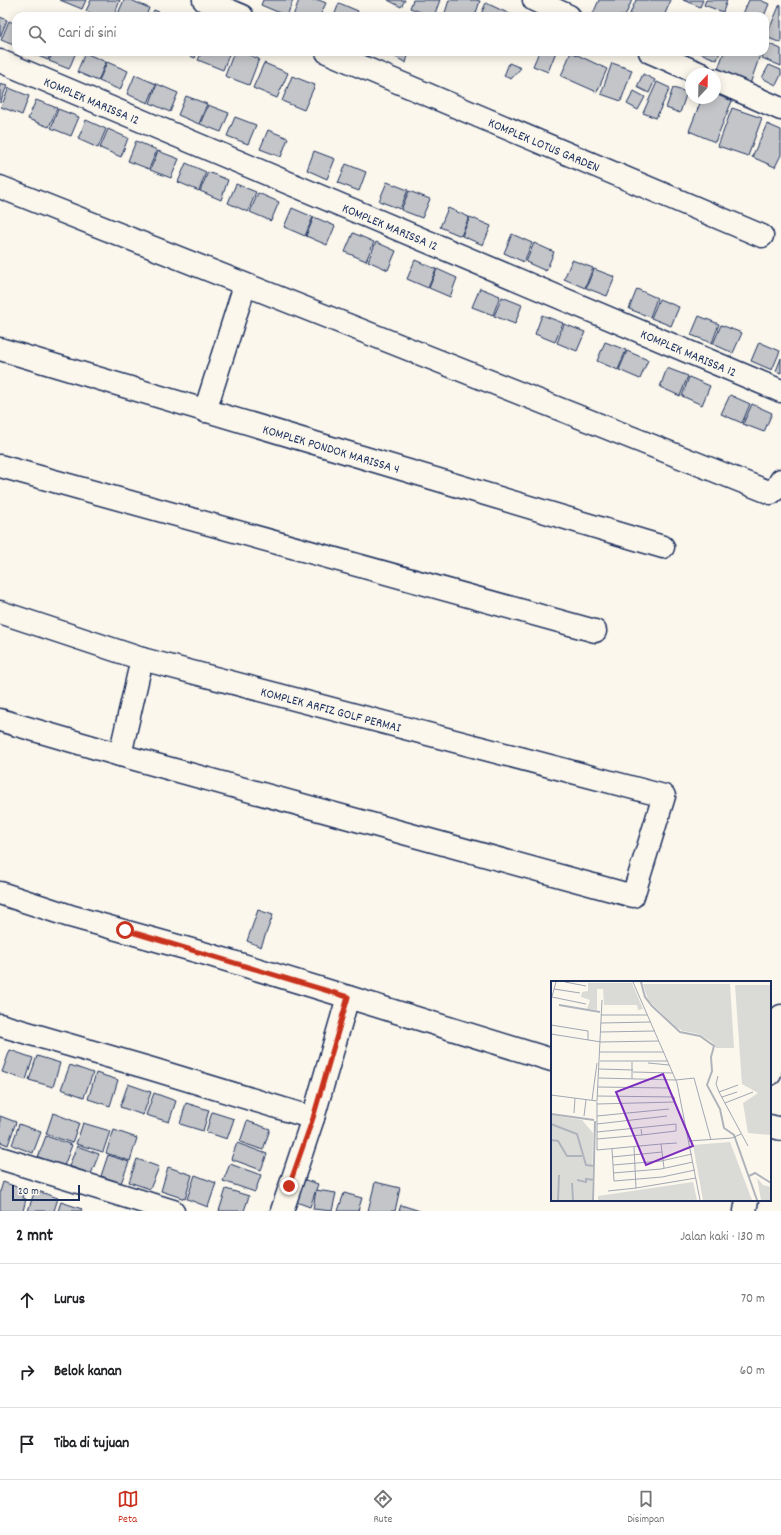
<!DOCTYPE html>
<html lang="id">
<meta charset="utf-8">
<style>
body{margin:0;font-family:Dekko,sans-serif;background:#f6f6f6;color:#202124}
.compass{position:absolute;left:685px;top:68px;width:36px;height:36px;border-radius:50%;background:#fff;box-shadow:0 2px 10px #0003;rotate:22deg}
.scale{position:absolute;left:12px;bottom:10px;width:68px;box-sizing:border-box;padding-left:4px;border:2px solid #1b2f5e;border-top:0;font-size:11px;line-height:14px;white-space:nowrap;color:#1b2f5e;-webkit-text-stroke:3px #fbf7ec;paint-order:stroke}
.stop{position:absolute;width:12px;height:12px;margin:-9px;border:3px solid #c8321e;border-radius:50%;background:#fff}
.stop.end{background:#c8321e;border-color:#fff;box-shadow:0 1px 4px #0008}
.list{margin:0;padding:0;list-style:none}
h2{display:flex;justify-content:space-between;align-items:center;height:52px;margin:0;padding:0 16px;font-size:17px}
h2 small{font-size:13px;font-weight:400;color:#757577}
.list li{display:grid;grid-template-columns:26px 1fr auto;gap:12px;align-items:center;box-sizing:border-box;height:72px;padding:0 16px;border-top:1px solid #e0e0e0}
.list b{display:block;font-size:15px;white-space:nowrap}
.list em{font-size:13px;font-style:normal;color:#757577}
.icon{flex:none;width:22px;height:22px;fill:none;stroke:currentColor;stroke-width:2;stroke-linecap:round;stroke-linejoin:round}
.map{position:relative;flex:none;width:781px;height:1211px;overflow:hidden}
.search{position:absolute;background:#fff;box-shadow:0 2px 10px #0003;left:12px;right:12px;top:12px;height:44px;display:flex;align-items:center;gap:10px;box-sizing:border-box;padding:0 14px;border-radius:12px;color:#757577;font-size:15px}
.sheet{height:268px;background:#fff}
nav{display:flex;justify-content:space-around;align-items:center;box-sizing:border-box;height:56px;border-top:1px solid #e0e0e0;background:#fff;font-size:11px;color:#757577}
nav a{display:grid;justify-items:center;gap:2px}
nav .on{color:#c8321e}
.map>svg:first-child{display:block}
.building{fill:#c3c5c9;stroke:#1b2f5e}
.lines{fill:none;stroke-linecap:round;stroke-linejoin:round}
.street-casing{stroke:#1b2f5e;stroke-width:25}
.street{stroke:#fbf7ec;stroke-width:22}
.route{stroke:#c8321e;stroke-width:5}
.labels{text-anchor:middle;stroke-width:3.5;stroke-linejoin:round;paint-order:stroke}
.street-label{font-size:13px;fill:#1b2f5e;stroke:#fbf7ec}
.inset-river{fill:none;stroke:#afb3bb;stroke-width:2}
.inset-road{fill:none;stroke:#a1a7b3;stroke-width:1}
.view{fill:#7b2cbf;fill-opacity:0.15;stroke:#7b2cbf;stroke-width:2}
.inset-edge{fill:none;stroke:#1b2f5e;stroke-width:2}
</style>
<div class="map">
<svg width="781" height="1211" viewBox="0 0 781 1211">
<rect width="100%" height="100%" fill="#fbf7ec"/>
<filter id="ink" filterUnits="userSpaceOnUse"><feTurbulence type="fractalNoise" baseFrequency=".025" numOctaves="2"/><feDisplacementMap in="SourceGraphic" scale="8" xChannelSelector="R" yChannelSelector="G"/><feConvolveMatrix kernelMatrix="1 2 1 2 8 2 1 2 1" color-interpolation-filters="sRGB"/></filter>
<g filter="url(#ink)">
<path class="building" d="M60 0H86L82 9Z
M91 0H120L114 16H97L86 11Z
M124 0H131L149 8 146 16H117Z
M263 0H293L287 16 261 5Z
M299 0H319L326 3 320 16H293Z
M388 0H405L401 7Z
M413 0H440L434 16H431L410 8Z
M449 0H476L480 1 475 16H444Z
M599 0H632L625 16H592Z
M636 0H671L664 16H629Z
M683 0H703L700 7Z
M706 0H727L723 12 704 5Z
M749 0H760L769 4 764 16H742Z
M339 3 358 11 356 16H334Z
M486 3 512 15 511 16H480Z
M780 4 781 5V43L766 37Z
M154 10 169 16H151Z
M0 17 7 20 0 37Z
M9 21 16 24V46L1 40Z
M767 43 781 49V66L762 58Z
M28 52H51L48 60Z
M53 52H76L69 69 49 61Z
M180 52H197L195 58Z
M202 52H230L223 70 198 60Z
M234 52H242L259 59 249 85 225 76Z
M387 52H409L406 63Z
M539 52H556L548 72 533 66Z
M571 52 607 69 597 92 561 76Z
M698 52H720L717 60Z
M724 52H761L750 84 717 72Z
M85 53 106 62 98 81 77 72Z
M107 62 128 71 120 90 99 81Z
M264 63 288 73 277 98 253 88Z
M509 63 521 68 511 79 504 76Z
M612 63 632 70 621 101 601 94Z
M769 65 781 70V75L776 85 762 78Z
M643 74 655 80 649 93 637 87Z
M135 75 156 84 148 103 127 94Z
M292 76 315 85 304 110 282 101Z
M657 82 670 88 656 118 643 113Z
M0 84 7 86 0 103Z
M157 84 178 93 170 112 150 103Z
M9 88 29 96 22 115 1 107Z
M673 88 687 92 680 113 666 108Z
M634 91 645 97 638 110 627 104Z
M715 94 732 101 715 142 689 131 702 98H715Z
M186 96 207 104 199 124 178 115Z
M36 100 57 108 49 127 28 119Z
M208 105 229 113 221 132 200 124Z
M732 108 762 118 748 156 718 146Z
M58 109 79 117 71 136 51 128Z
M235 117 256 125 248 144 227 136Z
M86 120 106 129 98 148 78 139Z
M767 124 781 130V155L775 167 752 157Z
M108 129 128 138 121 157 100 148Z
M268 130 288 138 281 157 260 149Z
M136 141 157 150 149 169 128 161Z
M158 151 179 159 171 178 150 170Z
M314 151 335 159 327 179 307 170Z
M186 163 206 172 199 191 178 182Z
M346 164 366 172 359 191 338 183Z
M208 172 228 180 221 200 200 191Z
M387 182 408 190 400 209 379 201Z
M236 184 256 192 248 212 228 203Z
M409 191 430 199 422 218 401 210Z
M258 193 279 202 271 221 250 212Z
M292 208 313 217 305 236 284 227Z
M448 208 469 217 461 236 440 227Z
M314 217 335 226 327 245 306 236Z
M470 217 491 226 483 245 462 236Z
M353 233 374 242 366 261 345 252Z
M512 234 532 243 524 262 504 253Z
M376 242 396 251 388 270 368 261Z
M534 243 554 252 546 271 526 262Z
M415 260 436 269 428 288 407 279Z
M572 260 593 268 585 288 564 279Z
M437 269 457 278 450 297 429 288Z
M594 269 615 277 607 296 586 288Z
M480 288 500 296 493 315 472 307Z
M637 289 657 298 650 317 629 309Z
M502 297 522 305 515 324 494 316Z
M659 299 679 307 671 326 651 318Z
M542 315 563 323 555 342 535 334Z
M699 316 719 324 712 343 691 335Z
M564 324 585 332 577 351 557 343Z
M721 325 742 333 733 353 713 344Z
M605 342 626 350 618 370 597 361Z
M759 342 780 351 772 370 751 361Z
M627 351 648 360 640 379 619 370Z
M781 358V373L776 371Z
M667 368 688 376 680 396 660 387Z
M689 377 710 386 702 405 682 396Z
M730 395 750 404 742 423 721 414Z
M752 404 772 413 764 432 743 424Z
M258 910 273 915 261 947 247 941Z
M10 1050 33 1058 26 1080 2 1072Z
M37 1056 60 1063 53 1087 29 1080Z
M70 1065 93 1073 84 1097 61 1089Z
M96 1073 118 1080 110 1106 88 1099Z
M128 1084 151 1092 143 1115 120 1107Z
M154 1093 176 1101 169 1122 146 1115Z
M186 1103 209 1110 203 1131 180 1124Z
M212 1112 234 1119 227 1139 206 1132Z
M53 1113 79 1123 72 1143 46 1134Z
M0 1116 16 1122 8 1145 0 1142Z
M247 1121 270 1129 263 1150 240 1142Z
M83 1123 110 1131 103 1152 76 1144Z
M19 1124 41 1132 33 1153 12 1145Z
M114 1130 137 1138 130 1161 106 1153Z
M46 1136 72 1145 64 1166 38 1157Z
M237 1143 267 1154 261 1170 231 1159Z
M77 1146 99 1154 91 1174 69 1166Z
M108 1155 129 1162 121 1183 101 1176Z
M137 1159 159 1167 150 1189 129 1182Z
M230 1164 261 1175 255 1192 223 1181Z
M168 1167 192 1175 185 1199 161 1191Z
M195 1175 216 1183 208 1207 187 1199Z
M296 1177 318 1184 310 1207 288 1199Z
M3 1182 25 1190 23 1198 26 1199 23 1211H0V1192Z
M375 1182 400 1188 395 1211H368Z
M226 1189 249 1196 244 1211H219Z
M35 1190 58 1198 54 1211H28Z
M316 1190 336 1193 332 1211 313 1209Z
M344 1193 362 1198 358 1211H338Z
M61 1202 82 1209 81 1211H58Z
M401 1205 420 1211H399Z"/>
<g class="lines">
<defs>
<g id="street">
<path d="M204 0 242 16"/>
<path d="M534 0 569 16"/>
<path id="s1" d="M327 52 762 236"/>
<path d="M650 52 701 74"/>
<path id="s2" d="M0 61 781 391"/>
<path d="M715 80 781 109"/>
<path d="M0 187 771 493 776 489 781 480"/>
<path id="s3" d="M0 349 663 547"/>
<path d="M205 411 245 285"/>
<path d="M0 466 595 631"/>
<path id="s4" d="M0 612 142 659 664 796 633 896 120 755"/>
<path d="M0 720 120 755 142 659"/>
<path d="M0 893 70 916 210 955 348 997 313 1118 282 1211"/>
<path d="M348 997 552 1060"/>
<path d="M0 1025 152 1069 313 1118"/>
<path d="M770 1074 781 1016"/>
<path d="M770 1126 781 1129"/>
<path d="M0 1158 173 1211"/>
<path d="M745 1211 747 1200"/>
</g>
</defs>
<use href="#street" class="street-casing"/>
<use href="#street" class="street"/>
</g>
</g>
<g class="lines" filter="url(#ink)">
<path class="route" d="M125 930 348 997 313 1118 289 1186"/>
</g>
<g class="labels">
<g class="street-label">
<text dy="5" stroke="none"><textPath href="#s2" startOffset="100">KOMPLEK MARISSA 12</textPath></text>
<text dy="5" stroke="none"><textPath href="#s1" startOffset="236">KOMPLEK LOTUS GARDEN</textPath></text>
<text dy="5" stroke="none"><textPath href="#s2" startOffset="424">KOMPLEK MARISSA 12</textPath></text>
<text dy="5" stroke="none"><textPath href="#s2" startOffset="748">KOMPLEK MARISSA 12</textPath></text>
<text dy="5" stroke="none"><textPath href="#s3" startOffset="346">KOMPLEK PONDOK MARISSA 4</textPath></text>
<text dy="5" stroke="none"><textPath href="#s4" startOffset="345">KOMPLEK ARFIZ GOLF PERMAI</textPath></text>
</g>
</g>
<g transform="translate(551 981)">
<rect width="220" height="220" fill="#fbf7ec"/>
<path d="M37 2H81L92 28 87 29 86 24H53L52 8H46V29L36 28 39 19 30 16 31 11 37 10ZM92 3H179L183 67H165L161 61 148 53 132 50 125 46 97 19ZM184 4H220V154L197 152 192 122 207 112 191 103ZM0 134 31 139 42 152 41 219H0ZM179 161 201 219H152L142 164ZM206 197 212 204 220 206V219H210ZM142 201 146 219H47V215Z" fill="#dadad7"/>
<path class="inset-river" d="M90 1 94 16 101 25 129 51 149 55 163 65 160 76 161 90 156 104 169 128 173 147 183 154 206 219M8 24 49 31M0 133 43 139M0 143 26 153 35 184 43 185M0 159 7 160 16 175H31M198 195 204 192 220 202M26 199 35 201V198L43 199M21 202 22 219M7 219 8 194M42 219 44 140"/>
<path class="inset-road" d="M14 1 35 5M82 1 126 102 149 219M3 8 29 12M1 16 35 23M0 19 5 1M50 34H96M50 42 100 41M0 44 37 50V59M50 51 104 50M0 53 50 61 108 60M49 71H113M49 80H117M81 81V98M97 82 118 84M48 88 82 89M82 91 122 92M167 95 165 103 168 111 197 165M48 97 125 99 143 97 160 159M47 106 117 107M168 111 187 104M0 114 46 120 51 19M171 116 186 111M41 119 46 82M46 121V169L110 163 113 187M174 122 202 111M46 123 124 121 123 116 46 115M23 132 24 117M33 135 35 119M46 135 118 128M46 143 116 135M46 151 125 143V150L91 154M46 158 91 154 90 148M138 160 181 157 190 153M110 163 126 162M83 166 85 207 145 197M61 168 63 200 111 196 144 189M61 176 111 171M62 184 110 180 141 173M62 192 110 188 142 181M57 210 85 207"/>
<path class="view" d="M112 93 142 165 95 184 65 111Z"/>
<rect width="220" height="220" class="inset-edge"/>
</g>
</svg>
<svg class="compass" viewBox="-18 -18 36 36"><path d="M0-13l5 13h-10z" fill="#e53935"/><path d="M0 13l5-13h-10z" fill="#757577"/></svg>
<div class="scale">20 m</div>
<div class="stop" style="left:125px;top:930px"></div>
<div class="stop end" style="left:289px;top:1186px"></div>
<div class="search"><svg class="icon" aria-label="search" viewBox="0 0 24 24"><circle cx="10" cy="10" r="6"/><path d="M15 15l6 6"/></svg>Cari di sini</div>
</div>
<section class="sheet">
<h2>2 mnt<small>Jalan kaki · 130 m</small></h2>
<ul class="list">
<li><svg class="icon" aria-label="ahead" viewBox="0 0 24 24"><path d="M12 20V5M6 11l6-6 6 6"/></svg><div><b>Lurus</b></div><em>70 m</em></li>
<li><svg class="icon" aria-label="right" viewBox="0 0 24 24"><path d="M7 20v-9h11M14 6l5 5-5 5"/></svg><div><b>Belok kanan</b></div><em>60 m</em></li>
<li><svg class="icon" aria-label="arrive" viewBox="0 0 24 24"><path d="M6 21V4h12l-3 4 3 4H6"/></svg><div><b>Tiba di tujuan</b></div></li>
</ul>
</section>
<nav>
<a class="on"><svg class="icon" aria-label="map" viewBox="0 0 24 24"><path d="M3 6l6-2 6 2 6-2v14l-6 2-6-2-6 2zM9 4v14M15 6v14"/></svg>Peta</a>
<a><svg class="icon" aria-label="directions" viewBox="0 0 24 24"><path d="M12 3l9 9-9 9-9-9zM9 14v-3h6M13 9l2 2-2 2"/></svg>Rute</a>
<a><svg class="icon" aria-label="saved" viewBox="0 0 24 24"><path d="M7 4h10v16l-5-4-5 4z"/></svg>Disimpan</a>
</nav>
